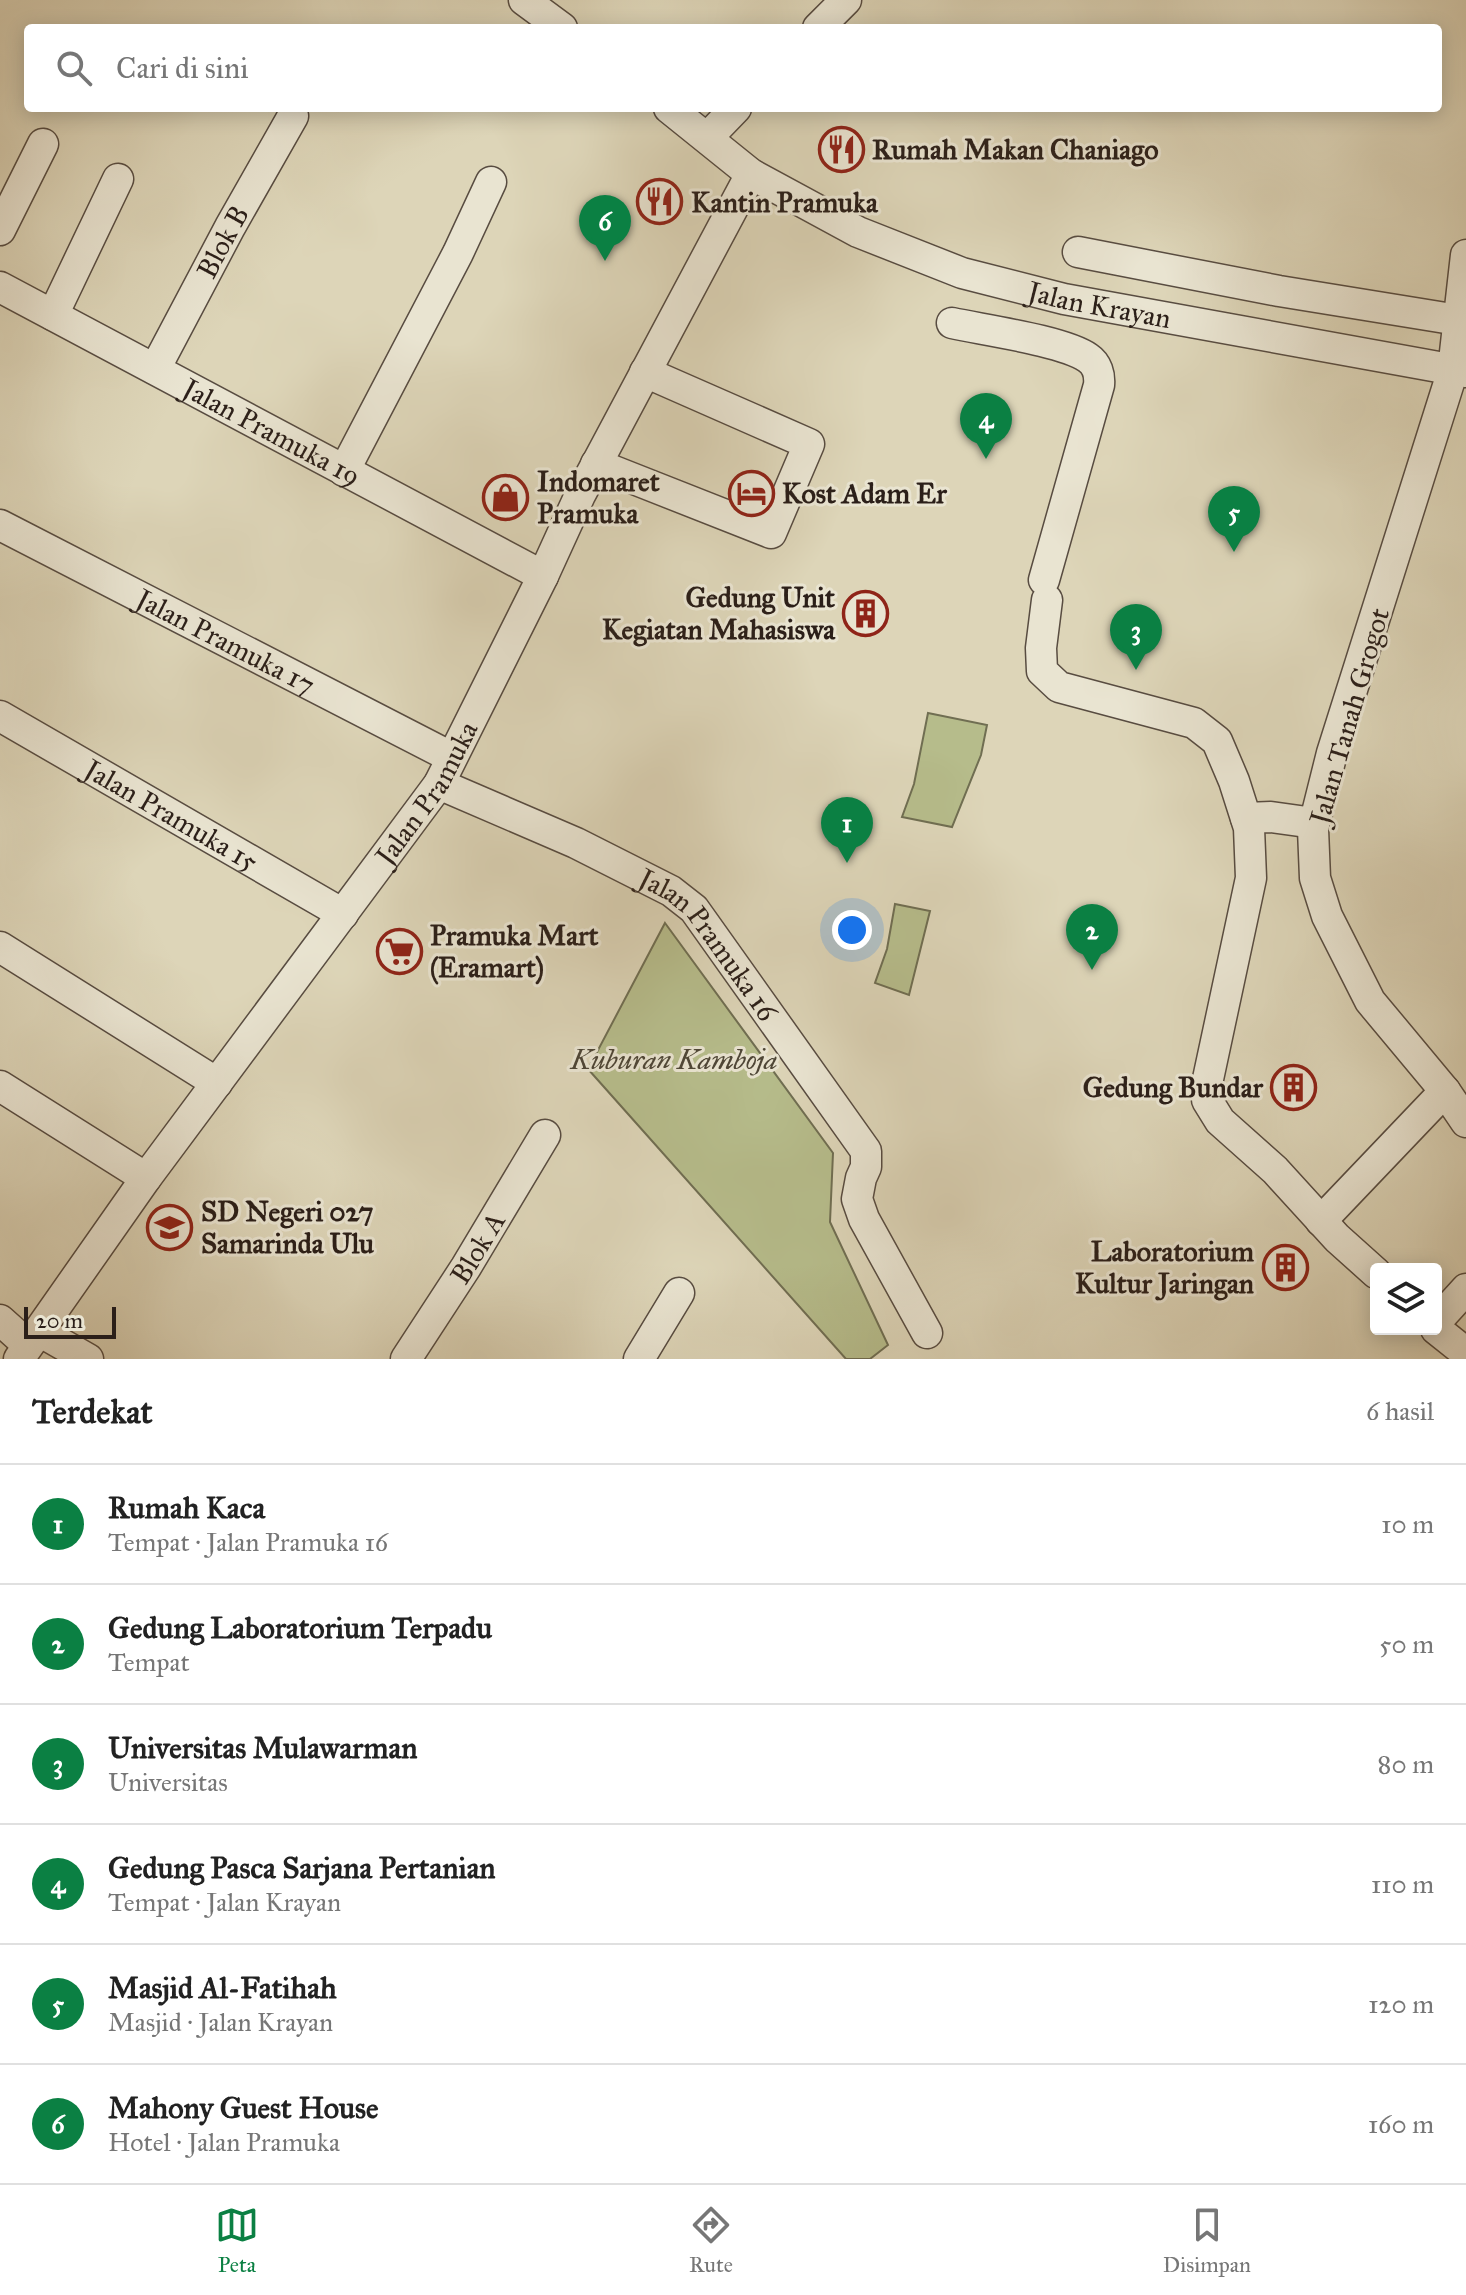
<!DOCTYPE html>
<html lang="id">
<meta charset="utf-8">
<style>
body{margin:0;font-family:"IM FELL Great Primer",serif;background:#f6f6f6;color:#222}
.controls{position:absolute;right:24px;bottom:24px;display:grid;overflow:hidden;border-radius:8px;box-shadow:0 4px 20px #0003}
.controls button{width:72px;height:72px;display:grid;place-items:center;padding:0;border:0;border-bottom:2px solid #e0e0e0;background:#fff;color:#222;font:40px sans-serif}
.scale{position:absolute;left:24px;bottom:20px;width:92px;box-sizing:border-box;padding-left:8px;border:4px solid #2b1f19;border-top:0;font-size:22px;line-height:28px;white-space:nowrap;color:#2b1f19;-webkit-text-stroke:6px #e9e4d1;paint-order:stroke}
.you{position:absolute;left:852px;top:930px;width:28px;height:28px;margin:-20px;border:6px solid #fff;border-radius:50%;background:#1a73e8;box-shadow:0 0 0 12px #1a73e833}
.badge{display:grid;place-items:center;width:52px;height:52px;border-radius:50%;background:#0b8043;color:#fff;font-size:26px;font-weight:700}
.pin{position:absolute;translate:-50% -66px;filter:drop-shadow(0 2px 4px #0008)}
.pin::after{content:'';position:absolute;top:42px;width:28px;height:24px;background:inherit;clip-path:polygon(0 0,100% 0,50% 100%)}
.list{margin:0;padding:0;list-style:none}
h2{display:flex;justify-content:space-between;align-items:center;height:104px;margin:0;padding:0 32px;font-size:34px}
h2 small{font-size:26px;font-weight:400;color:#767676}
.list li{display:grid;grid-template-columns:52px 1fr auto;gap:24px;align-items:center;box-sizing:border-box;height:120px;padding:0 32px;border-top:2px solid #e0e0e0}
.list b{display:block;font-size:30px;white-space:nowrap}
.list p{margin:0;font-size:26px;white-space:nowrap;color:#767676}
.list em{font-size:26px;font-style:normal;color:#767676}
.icon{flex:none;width:44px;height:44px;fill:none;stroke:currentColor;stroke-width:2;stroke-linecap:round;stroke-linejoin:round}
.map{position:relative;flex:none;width:1466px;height:1359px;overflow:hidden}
.search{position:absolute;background:#fff;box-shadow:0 4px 20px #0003;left:24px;right:24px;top:24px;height:88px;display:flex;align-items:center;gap:20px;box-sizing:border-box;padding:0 28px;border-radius:8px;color:#767676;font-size:30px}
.sheet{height:824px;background:#fff}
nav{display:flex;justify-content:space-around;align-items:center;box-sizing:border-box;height:112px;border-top:2px solid #e0e0e0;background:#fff;font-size:22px;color:#767676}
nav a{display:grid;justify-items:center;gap:4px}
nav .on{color:#0b8043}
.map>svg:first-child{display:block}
.green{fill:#b6bc8b;stroke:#706e52;stroke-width:2}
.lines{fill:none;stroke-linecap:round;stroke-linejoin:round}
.minor-casing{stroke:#584c41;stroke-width:33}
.minor{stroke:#e9e4d1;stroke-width:30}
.labels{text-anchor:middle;stroke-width:6;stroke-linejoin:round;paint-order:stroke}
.poi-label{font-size:28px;font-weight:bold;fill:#2b1f19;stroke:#e9e4d1;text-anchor:start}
.street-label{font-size:28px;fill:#2b1f19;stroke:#e9e4d1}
.park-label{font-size:28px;font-style:italic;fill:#4e4636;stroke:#e9e4d1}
</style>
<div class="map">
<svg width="1466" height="1359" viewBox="0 0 1466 1359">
<rect width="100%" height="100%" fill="#ddd5b8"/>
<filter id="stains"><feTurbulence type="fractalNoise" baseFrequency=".0025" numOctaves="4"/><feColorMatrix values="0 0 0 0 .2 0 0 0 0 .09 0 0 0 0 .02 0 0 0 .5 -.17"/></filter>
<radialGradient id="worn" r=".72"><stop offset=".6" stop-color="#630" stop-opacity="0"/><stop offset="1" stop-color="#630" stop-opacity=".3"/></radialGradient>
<path class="green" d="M928 713 987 725 981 755 952 827 902 817 914 784Z
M895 904 930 911 909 995 875 983 887 949Z
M665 923 833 1153 830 1222 888 1345 870 1359H846L588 1069Z"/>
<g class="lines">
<defs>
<g id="minor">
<path d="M524 0 562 28"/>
<path d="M818 28 846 0"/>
<path id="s1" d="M669 108 751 174 858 232 962 273 1064 299 1466 372"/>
<path d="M708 137 736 108"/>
<path d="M0 230 43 144"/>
<path d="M1078 252 1279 291 1458 320"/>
<path d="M1466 255 1453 370 1332 753 1313 829 1315 878 1327 916 1370 1001 1445 1091 1466 1122"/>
<path id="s2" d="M0 287 543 576"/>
<path d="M53 315 118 179"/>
<path d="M952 323C984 330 1064 341 1088 358 1097 364 1100 375 1099 385L1044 580"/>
<path id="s3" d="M155 369 230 227 293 116"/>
<path d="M596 464 771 533 809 444 645 372"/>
<path d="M344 471 458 253 491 182"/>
<path id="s4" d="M0 525 451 757"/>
<path d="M1047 600 1041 648 1042 671 1059 687 1194 723 1217 741 1234 781 1249 828 1251 878 1208 1079 1207 1100 1220 1121 1275 1170 1337 1238 1376 1273"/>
<path id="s5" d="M0 716 343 914"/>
<path id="s6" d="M439 784 576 843 671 891 694 909 866 1151V1167L861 1178 857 1199 864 1219 927 1333"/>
<path d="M1246 818 1271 817 1314 823"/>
<path d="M0 947 217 1083"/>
<path d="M0 1086 146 1178"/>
<path d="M1321 1221 1445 1091"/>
<path d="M0 1320 28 1345"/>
<path d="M1436 1322 1466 1289"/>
<path d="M1436 1329 1466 1353"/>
<path d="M39 1331 88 1359"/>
<path id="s7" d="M19 1359 146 1178 439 784 543 576 580 495 751 174"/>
<path id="s8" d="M406 1359 466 1267 545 1135"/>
<path d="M639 1359 679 1293"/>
</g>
</defs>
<use href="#minor" class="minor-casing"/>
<use href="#minor" class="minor"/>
</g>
<defs>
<symbol id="restaurant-ring" viewBox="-11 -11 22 22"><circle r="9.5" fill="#e9e4d1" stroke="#8f2418" stroke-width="1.5"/><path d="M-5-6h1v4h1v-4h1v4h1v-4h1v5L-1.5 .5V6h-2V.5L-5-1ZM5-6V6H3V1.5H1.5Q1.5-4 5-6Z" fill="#8f2418"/></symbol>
<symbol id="hotel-ring" viewBox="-11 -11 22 22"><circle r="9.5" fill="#e9e4d1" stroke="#8f2418" stroke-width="1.5"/><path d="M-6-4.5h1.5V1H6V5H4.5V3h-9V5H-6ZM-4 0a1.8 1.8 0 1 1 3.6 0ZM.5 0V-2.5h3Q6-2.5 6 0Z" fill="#8f2418"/></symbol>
<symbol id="shop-ring" viewBox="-11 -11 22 22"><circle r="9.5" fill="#e9e4d1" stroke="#8f2418" stroke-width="1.5"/><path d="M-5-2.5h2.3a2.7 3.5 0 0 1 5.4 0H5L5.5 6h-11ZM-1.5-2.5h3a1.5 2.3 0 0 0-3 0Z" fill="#8f2418"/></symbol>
<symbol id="building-ring" viewBox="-11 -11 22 22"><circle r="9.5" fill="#e9e4d1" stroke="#8f2418" stroke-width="1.5"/><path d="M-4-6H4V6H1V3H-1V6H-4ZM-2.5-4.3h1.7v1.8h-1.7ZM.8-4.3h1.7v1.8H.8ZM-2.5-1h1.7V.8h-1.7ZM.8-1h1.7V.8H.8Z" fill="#8f2418"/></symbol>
<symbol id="supermarket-ring" viewBox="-11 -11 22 22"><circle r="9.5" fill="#e9e4d1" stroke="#8f2418" stroke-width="1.5"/><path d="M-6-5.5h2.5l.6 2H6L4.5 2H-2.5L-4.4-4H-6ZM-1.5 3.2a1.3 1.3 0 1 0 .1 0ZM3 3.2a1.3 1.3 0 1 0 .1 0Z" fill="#8f2418"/></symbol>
<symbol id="school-ring" viewBox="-11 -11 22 22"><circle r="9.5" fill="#e9e4d1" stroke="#8f2418" stroke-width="1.5"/><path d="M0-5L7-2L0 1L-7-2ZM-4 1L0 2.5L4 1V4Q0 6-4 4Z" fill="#8f2418"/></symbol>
</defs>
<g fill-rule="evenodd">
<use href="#restaurant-ring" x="816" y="124" width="51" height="51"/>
<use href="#restaurant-ring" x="634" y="176" width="51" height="51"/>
<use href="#hotel-ring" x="726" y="468" width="51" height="51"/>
<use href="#shop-ring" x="480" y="472" width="51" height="51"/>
<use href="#building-ring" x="840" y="588" width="51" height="51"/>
<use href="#supermarket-ring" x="374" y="926" width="51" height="51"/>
<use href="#building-ring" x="1268" y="1062" width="51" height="51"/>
<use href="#school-ring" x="144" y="1202" width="51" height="51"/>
<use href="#building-ring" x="1260" y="1242" width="51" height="51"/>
</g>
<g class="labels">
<g class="poi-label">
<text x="872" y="159">Rumah Makan Chaniago</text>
<text x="691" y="212">Kantin Pramuka</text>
<text x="537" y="491">Indomaret<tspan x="537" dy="32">Pramuka</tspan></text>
<text x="782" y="503">Kost Adam Er</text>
<text x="835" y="607" text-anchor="end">Gedung Unit<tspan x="835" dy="32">Kegiatan Mahasiswa</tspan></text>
<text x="430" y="945">Pramuka Mart<tspan x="430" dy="32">(Eramart)</tspan></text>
<text x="1263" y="1097" text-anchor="end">Gedung Bundar</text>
<text x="201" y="1221">SD Negeri 027<tspan x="201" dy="32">Samarinda Ulu</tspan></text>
<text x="1254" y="1261" text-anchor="end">Laboratorium<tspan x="1254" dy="32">Kultur Jaringan</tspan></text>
</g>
<g class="street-label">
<text dy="10" stroke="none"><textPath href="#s3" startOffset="144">Blok B</textPath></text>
<text dy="10" stroke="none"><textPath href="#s1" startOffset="480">Jalan Krayan</textPath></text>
<text dy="10" stroke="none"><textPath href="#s2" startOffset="308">Jalan Pramuka 19</textPath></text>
<text dy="10" stroke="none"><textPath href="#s4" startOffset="254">Jalan Pramuka 17</textPath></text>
<text transform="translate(1349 716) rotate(-74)" y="10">Jalan Tanah Grogot</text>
<text dy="10" stroke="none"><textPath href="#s7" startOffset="698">Jalan Pramuka</textPath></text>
<text dy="10" stroke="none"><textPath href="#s5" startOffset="198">Jalan Pramuka 15</textPath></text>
<text dy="10" stroke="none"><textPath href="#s6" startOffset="320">Jalan Pramuka 16</textPath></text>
<text dy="10" stroke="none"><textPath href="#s8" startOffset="132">Blok A</textPath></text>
</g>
<g class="park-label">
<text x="674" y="1069">Kuburan Kamboja</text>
</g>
</g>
<rect width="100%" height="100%" filter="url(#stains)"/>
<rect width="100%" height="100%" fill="url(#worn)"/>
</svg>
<div class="controls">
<button><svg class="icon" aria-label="layers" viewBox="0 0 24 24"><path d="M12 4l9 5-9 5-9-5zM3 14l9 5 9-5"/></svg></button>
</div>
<div class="scale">20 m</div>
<div class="you"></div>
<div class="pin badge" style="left:847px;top:863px">1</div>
<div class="pin badge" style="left:1092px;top:970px">2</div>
<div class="pin badge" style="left:1136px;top:670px">3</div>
<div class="pin badge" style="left:986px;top:459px">4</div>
<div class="pin badge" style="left:1234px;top:552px">5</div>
<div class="pin badge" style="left:605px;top:261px">6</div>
<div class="search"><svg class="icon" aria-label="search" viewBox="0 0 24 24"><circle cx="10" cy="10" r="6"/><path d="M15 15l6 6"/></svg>Cari di sini</div>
</div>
<section class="sheet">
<h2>Terdekat<small>6 hasil</small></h2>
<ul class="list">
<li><span class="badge">1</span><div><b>Rumah Kaca</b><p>Tempat · Jalan Pramuka 16</p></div><em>10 m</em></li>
<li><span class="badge">2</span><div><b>Gedung Laboratorium Terpadu</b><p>Tempat</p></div><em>50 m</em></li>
<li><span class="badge">3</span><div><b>Universitas Mulawarman</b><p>Universitas</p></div><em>80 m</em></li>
<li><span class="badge">4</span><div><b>Gedung Pasca Sarjana Pertanian</b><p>Tempat · Jalan Krayan</p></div><em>110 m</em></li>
<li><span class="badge">5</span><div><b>Masjid Al-Fatihah</b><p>Masjid · Jalan Krayan</p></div><em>120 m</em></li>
<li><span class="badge">6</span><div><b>Mahony Guest House</b><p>Hotel · Jalan Pramuka</p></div><em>160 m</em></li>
</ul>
</section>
<nav>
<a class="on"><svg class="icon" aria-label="map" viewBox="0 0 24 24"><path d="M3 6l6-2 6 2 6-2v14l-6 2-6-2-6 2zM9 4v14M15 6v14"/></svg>Peta</a>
<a><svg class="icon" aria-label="directions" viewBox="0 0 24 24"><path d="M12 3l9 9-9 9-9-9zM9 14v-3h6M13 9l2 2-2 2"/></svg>Rute</a>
<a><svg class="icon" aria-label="saved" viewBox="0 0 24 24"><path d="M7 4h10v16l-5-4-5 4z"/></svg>Disimpan</a>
</nav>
